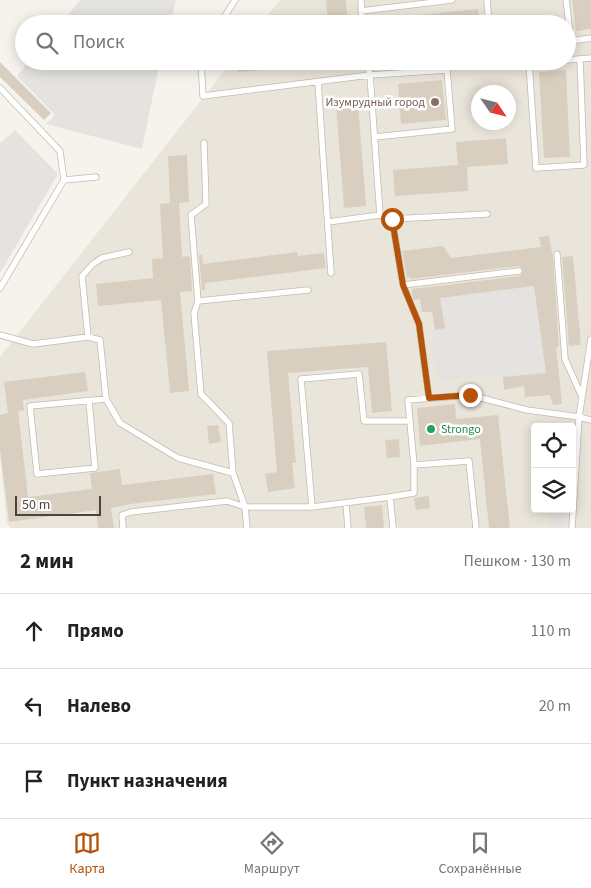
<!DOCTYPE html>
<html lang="ru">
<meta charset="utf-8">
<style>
body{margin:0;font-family:"Source Sans 3",sans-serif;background:#f2f2f2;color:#222}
.controls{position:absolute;right:15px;bottom:15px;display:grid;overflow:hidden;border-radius:5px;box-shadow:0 2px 12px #0003}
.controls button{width:45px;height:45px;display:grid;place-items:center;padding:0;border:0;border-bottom:1px solid #e0e0e0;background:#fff;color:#222;font:25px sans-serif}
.compass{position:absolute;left:471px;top:85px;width:45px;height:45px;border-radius:50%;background:#fff;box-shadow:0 2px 12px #0003;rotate:125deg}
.scale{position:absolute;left:15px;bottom:12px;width:86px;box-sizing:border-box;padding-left:5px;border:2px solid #4b4439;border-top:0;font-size:14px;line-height:18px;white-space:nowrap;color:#4b4439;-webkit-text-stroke:4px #fff;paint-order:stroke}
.stop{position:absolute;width:15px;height:15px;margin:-11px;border:4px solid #b45309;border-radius:50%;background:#fff}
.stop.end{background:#b45309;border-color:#fff;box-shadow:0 1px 5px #0008}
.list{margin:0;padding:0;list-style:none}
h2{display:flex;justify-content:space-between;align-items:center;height:65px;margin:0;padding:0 20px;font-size:21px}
h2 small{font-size:16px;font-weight:400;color:#767676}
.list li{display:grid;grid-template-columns:32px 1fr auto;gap:15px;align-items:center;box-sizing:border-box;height:75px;padding:0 20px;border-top:1px solid #e0e0e0}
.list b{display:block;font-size:19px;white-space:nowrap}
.list em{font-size:16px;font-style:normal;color:#767676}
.icon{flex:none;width:28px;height:28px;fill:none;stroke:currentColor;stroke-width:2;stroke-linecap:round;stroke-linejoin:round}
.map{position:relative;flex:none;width:591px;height:528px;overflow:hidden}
.search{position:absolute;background:#fff;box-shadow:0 2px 12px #0003;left:15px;right:15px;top:15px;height:55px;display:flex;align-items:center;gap:12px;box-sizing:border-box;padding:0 18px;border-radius:28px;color:#767676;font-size:19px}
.sheet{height:290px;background:#fff}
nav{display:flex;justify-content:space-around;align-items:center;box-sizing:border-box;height:70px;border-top:1px solid #e0e0e0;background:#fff;font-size:14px;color:#767676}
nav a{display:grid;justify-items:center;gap:2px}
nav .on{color:#b45309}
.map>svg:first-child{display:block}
.residential{fill:#eae5da;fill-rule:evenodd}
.parking{fill:#e5e3e0}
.building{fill:#d8cfc1}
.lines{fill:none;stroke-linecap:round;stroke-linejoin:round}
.service-casing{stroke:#c2bbae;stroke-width:7}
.service{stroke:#fff;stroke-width:5.5}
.route{stroke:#b45309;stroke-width:6}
.education-dot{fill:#8d6e63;stroke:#fff;stroke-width:2}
.leisure-dot{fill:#2e9e5b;stroke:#fff;stroke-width:2}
.labels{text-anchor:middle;stroke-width:5;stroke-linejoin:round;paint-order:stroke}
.education-label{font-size:12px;fill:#785e54;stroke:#fff;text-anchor:end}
.leisure-label{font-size:12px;fill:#27864d;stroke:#fff;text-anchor:start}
</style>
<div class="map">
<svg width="591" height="528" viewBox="0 0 591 528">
<rect width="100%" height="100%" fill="#f6f3ec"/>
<path class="residential" d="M280 0H591V528H11L7 523 0 455V357L232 61H567V24H261ZM478 92H508V122H478ZM535 427H572V509H535Z"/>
<path class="parking" d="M80 0H176L170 24H61Z
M29 61H160L142 149 46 124 55 115 17 76Z
M15 130 58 174 0 273V143Z
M534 286 546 373 503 377H478L437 382 431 331 445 328 440 298Z
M548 509H565L563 528H550Z"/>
<path class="building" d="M326 0H346L348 24H328Z
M572 0H591V29L576 31Z
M478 9 480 24H402V17Z
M238 61H283V68L239 72Z
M0 62 51 113 44 120 0 77Z
M566 70 570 157 544 158 539 72Z
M442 80 446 120 401 124 398 84Z
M358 103 366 206 344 208 336 105Z
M506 138 508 164 467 167 468 191 395 196 393 170 458 165 456 142Z
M187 155 189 202 179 203 182 257 190 256 192 291 180 292 189 391 170 393 161 300 98 306 96 284 153 278 152 259 163 258 160 204 170 203 168 156Z
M549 236 553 258 559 347H556L562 404 553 405 550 395 525 397 524 386 504 390 503 377 546 373 534 286 440 298 445 328 435 330 432 312H422L420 299 414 300 412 295V289L520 276 523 272 522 268 518 266 410 279V277L407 278 402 251 443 246 451 258 541 247 539 237Z
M297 252 298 256 324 253 326 268 205 283V290H202L199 255H202L203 264Z
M573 256 581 345 569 346 562 257Z
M386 342 392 411 372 413 368 367 288 373 296 463H292L295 488 268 492 265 474 277 472 267 351Z
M85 372 88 391 23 400 24 410 18 411 28 497 92 489 90 473 120 469 122 485 213 474 216 494 130 504 111 508 114 528H98L96 510 9 522 0 449V415L8 413 4 382Z
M455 404 456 419 498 415 510 528H489L480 439 420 446 417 408Z
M218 425 221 442 209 444 207 426Z
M399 439 400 457 387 458 385 440Z
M429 496 430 508 416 510 414 498Z
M382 505 384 528H366L364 507Z"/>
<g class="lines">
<defs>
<path id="service" d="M361 0 362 24
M487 0 489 24
M566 0 571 41 591 38
M361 11 452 0
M220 24 235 0
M567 60 591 58
M201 61 203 96 370 75 447 70 452 129 375 137
M367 61 370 75 380 215
M543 61 529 62 536 168 584 165 580 59
M318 82 331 273
M0 88 60 151 64 180
M204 143 206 204 191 215 198 301 194 313 201 394 229 423 233 473
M392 219 403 285 419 324 429 398
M328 222 380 215 392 219 487 214
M557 254 565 359 582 397
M403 285 519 271
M0 288 64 180 96 177
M198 301 308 290
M0 335 33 344 88 337 100 340 106 399 120 423 178 458 233 473 245 507 247 528
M88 337 82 276 93 264 102 258 129 252
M89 401 95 468 37 474 30 406 106 399
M414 465 469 461 476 528
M390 497 393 528
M346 503 348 528
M312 507 301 379 359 374 364 421H409
M123 528 122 515 131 512 227 501 245 507H312L390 497 414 493V465L408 400 470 395 527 410 579 417 591 420
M572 528 579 417 591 339"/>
</defs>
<use href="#service" class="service-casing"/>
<use href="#service" class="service"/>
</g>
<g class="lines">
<path class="route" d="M392 219 403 285 419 324 429 398 470 395"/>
</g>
<circle class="education-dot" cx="435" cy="102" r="5"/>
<circle class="leisure-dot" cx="431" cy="429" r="5"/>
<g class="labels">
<g class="education-label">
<text x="425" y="106">Изумрудный город</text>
</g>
<g class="leisure-label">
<text x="441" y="433">Strongo</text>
</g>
</g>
</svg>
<div class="controls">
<button><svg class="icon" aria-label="locate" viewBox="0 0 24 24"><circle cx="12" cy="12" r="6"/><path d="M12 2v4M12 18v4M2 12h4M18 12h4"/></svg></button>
<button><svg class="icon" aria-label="layers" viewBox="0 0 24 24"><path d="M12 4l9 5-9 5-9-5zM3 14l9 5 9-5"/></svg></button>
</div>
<svg class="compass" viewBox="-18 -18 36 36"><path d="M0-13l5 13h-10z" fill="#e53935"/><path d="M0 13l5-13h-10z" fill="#767676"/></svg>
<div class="scale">50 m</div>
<div class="stop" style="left:392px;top:219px"></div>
<div class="stop end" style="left:470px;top:395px"></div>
<div class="search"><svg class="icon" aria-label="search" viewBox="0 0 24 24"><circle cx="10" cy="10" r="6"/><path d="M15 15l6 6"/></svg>Поиск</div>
</div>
<section class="sheet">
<h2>2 мин<small>Пешком · 130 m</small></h2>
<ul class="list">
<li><svg class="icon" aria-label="ahead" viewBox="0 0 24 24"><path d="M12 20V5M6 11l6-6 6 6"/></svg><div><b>Прямо</b></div><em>110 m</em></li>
<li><svg class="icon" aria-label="left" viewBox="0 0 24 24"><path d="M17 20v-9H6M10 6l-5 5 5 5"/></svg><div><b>Налево</b></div><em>20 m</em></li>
<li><svg class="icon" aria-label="arrive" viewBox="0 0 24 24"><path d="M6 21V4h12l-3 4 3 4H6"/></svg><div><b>Пункт назначения</b></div></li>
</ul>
</section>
<nav>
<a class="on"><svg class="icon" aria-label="map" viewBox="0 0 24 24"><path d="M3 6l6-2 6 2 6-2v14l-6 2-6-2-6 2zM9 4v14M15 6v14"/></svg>Карта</a>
<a><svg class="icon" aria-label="directions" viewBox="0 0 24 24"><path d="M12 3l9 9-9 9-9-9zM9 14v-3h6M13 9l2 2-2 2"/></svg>Маршрут</a>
<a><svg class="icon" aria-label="saved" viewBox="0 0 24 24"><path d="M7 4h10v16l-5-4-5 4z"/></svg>Сохранённые</a>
</nav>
